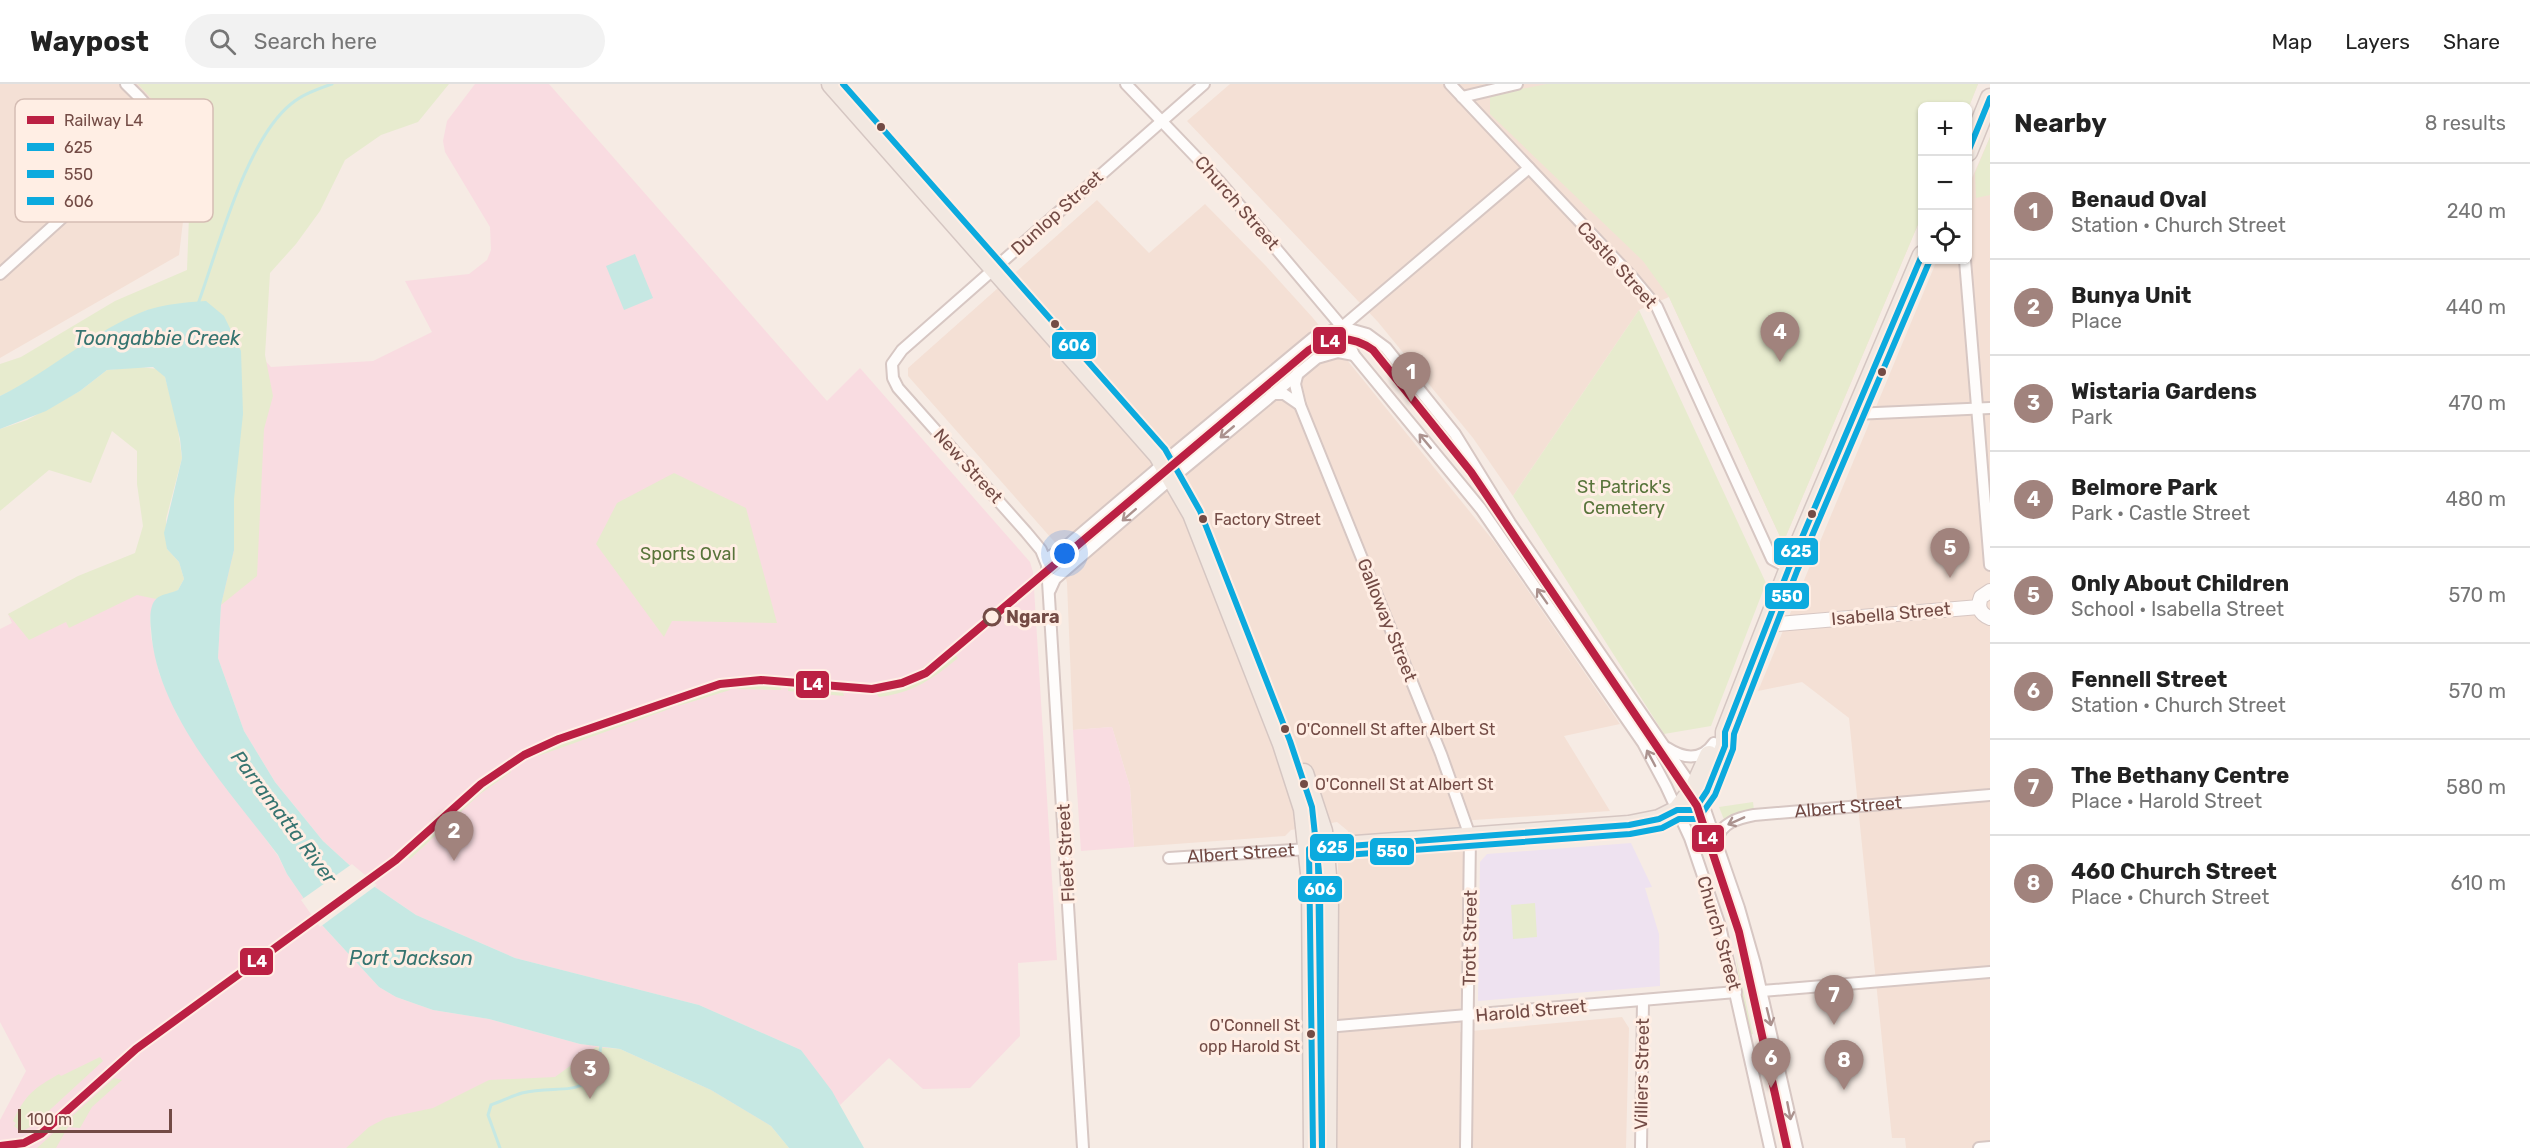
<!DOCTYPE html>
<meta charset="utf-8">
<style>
body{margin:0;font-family:Rubik,sans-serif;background:#f2f2f2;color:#222}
.controls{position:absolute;right:18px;top:18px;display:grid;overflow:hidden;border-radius:9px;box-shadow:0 2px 4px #0004}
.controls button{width:54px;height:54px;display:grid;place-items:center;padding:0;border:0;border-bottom:2px solid #e0e0e0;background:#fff;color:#222;font:30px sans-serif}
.scale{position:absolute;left:18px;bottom:15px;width:154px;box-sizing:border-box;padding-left:6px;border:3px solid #734b45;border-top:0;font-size:16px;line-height:21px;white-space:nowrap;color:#734b45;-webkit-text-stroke:4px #ffeee4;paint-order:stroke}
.you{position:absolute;left:1065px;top:470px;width:21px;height:21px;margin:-15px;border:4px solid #fff;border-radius:50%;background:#1a73e8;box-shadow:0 0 0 9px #1a73e833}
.badge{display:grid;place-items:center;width:39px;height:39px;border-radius:50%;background:#a1837d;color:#fff;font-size:20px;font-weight:700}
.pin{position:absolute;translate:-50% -50px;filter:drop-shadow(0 2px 3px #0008)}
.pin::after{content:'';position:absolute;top:32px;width:21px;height:18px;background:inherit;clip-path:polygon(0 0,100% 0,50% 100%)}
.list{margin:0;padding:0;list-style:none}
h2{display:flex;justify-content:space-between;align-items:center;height:78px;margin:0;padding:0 24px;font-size:26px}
h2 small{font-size:20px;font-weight:400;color:#767676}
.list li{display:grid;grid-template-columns:39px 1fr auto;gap:18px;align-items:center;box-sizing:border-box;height:96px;padding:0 24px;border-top:2px solid #e0e0e0}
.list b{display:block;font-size:22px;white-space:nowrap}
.list p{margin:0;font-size:20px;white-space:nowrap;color:#767676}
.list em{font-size:20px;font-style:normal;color:#767676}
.icon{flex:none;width:33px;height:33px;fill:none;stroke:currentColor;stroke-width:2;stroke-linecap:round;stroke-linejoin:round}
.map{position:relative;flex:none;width:1990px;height:1064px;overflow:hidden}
header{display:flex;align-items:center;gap:36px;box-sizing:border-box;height:84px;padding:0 30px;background:#fff;border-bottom:2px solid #e0e0e0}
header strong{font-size:28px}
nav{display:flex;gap:33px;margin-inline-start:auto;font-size:21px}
.search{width:420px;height:54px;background:#f2f2f2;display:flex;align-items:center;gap:15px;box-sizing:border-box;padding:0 21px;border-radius:33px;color:#767676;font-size:22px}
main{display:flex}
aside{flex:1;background:#fff}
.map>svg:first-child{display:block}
.residential{fill:#f4e0d5}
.education{fill:#eee2f0}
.medical{fill:#f9dce1}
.green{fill:#e7ebce}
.water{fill:#c6e8e3}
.pier{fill:#f6ebe4}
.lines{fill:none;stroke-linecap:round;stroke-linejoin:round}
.stream{stroke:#c6e8e3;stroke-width:3}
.minor-casing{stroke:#d7c7c3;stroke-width:14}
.tertiary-casing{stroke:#d7c7c3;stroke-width:16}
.primary-casing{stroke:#d5c6c2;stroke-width:21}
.minor{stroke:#fefcfb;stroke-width:10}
.tertiary{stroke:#fefcfb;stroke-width:14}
.primary{stroke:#f2e8e1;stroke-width:18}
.tram{stroke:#e2dfe3;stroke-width:1.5}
.bus-1-casing{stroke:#ffeee4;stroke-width:10}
.bus-2-casing{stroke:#ffeee4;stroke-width:10}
.bus-3-casing{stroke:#ffeee4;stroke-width:10}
.bus-1{stroke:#0caade;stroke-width:6}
.bus-2{stroke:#0caade;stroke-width:6}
.bus-3{stroke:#0caade;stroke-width:6}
.rail-1-casing{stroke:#ffeee4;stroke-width:12}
.rail-1{stroke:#bb2043;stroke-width:8}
.oneway{stroke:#ab928e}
.bus-dot{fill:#734b45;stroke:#ffeee4;stroke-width:2}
.stop-dot{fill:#ffeee4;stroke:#734b45;stroke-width:3}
.labels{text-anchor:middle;stroke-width:6;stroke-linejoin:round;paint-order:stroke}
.bus-label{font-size:16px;fill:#734b45;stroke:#ffeee4;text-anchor:start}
.street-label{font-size:18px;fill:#734b45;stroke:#ffeee4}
.park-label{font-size:18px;fill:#58743a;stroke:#ffeee4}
.stop-label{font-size:18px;font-weight:bold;fill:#734b45;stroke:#ffeee4;text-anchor:start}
.water-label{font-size:20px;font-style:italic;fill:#367470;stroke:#ffeee4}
.key{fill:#ffeee4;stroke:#d5bdb4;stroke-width:1.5}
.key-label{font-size:16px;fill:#734b45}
.line-badge{stroke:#ffeee4;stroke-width:2}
.badge-label{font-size:16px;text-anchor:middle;font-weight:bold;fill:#fff}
</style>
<header>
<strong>Waypost</strong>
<div class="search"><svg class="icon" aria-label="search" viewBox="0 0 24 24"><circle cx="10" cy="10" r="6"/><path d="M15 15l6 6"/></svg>Search here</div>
<nav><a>Map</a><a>Layers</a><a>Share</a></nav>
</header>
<main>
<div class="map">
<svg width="1990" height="1064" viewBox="0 0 1990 1064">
<rect width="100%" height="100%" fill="#f6ebe4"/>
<path class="residential" d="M0 0H233L196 28 179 171 0 274Z
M1230 0H1978L1968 25V22H1922V131L1783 459 1669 213 1639 226 1513 412 1473 354 1378 238 1187 37Z
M1990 53V1064H1906L1905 1054H1892L1849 634 1802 598 1758 607 1937 176H1968V103Z
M1097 116 1149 169 1205 120 1266 182 1313 234 1496 460 1620 640 1564 652 1610 727 1459 737 1464 779 1460 948 1622 933 1629 944 1626 1064H1337L1338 779 1348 777V747L1337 738 1291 746 1285 752 1134 763 1130 703 1112 643 1073 646 1067 499 1059 463 908 292V284Z"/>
<path class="education" d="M1631 759 1652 803 1645 804 1659 850 1660 902 1478 917 1480 778 1487 770Z"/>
<path class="medical" d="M475 0H549L827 317 860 284 1030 478 1033 488 1057 876 1018 879 1020 952 970 1004 923 1005 889 974 840 1021 801 966 699 921 515 874 416 831 369 799 323 757 275 698 244 647 218 574 221 521 224 232 271 283 373 277 432 248 405 197 469 190 487 176 491 166 490 143 445 68 443 57 447 37Z
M123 489 156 515 150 533 151 553 159 589 178 633 278 772 287 790 322 841 379 903 396 913 433 926 489 935 580 960 608 963 711 1006 771 1042 726 1064H6L0 1061V1036L26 987 0 938V545L12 539 8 530Z
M1112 643 1130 703 1134 763 1081 767 1073 646Z"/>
<path class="green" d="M138 0H449L418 38 381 51 345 76 320 127 296 160 270 189 265 271 273 312 264 345 257 492 221 521 234 466V415L147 226 101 250 31 297 0 312V280L21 273 115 217 187 186 190 106 148 69 165 45 189 55Z
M1547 0H1978L1968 25V22H1922V131L1783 459 1669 213 1643 177 1490 30V11Z
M1990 53V111L1976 114 1975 89Z
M1639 226 1766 499 1711 642 1664 650 1513 412Z
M139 283 158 285 165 293 176 332 182 374 166 435 167 465 179 478 184 495 178 506 169 511 156 515 137 511 69 544 66 538 29 556 8 530 78 492 135 469 143 442 137 400V367L112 347 91 399 49 386 0 427V345L27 336 80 307 107 286Z
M674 389 746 424 777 539 672 537 664 553 596 460 617 419Z
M948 564 958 574C933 595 912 609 879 613L871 602 914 590Z
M747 593 782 595 781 606 737 605 735 594Z
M728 594 730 606 678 622 674 610Z
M789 596 841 600 844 612 788 607Z
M668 612 672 624 538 672 533 662Z
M503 678 511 688 480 710 410 775 402 765 477 697Z
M1753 718 1754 726 1725 738 1719 723Z
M1535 819 1537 853 1513 855 1511 821Z
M1735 869 1753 950 1749 951Z
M596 963 620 965 711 1006 771 1042 789 1064H346L369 1043 386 1034 433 1024 489 996 555 993Z
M100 973 103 977 40 1035 33 1038 35 1040 21 1048 14 1042 16 1039 13 1037C26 1010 33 1005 59 990L61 992Z
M114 994 122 996 92 1023 80 1044 68 1043 56 1064H37Z"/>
<path class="water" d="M635 170 653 214 624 226 606 182Z
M206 217 224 232 241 267 243 330 234 415V466L221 521 218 574 244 647 275 698 323 757 369 799 416 831 515 874 699 921 801 966 832 1007 864 1064H789L771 1042 711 1006 620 965 580 960 489 935 433 926 396 913 379 903 322 841 287 790 278 771C229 706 156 630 151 545 150 536 149 521 157 514 162 510 172 509 178 506L184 495 179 478 167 465 164 449 182 374 180 355 165 293 153 283 107 286 80 307 46 327 0 345V312C51 287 94 246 147 226 166 220 187 218 206 217Z"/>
<path class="pier" d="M352 780 377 801 320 843 301 816Z"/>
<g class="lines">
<path class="stream" d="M198 220C218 165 246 56 291 20 303 10 318 5 332 0
M500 1064 488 1031 491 1021C502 1017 512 1012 522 1009 564 999 594 1020 601 961"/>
<defs>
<g id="minor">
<path d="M1126 0 1219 97 1342 243 1354 271 1481 425 1643 659 1666 702 1690 754 1720 842 1770 1064"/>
<path d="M1450 0 1632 193 1657 223 1772 475 1789 484"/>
<path d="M1462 13 1517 0"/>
<path d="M1965 176 1990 481"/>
<path d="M0 190 148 56C163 31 143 17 126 0"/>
<path d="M1342 243 1367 250 1386 264 1455 350 1510 439 1702 717 1739 824 1755 880 1797 1064"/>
<path d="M1332 269 1342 243"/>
<path d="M1298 288 1295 300 1300 321 1441 670 1470 752 1466 1064"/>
<path d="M1271 310H1284L1300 321"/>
<path d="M1854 330 1990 324"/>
<path d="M1172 371 1313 254 1342 243 1529 84"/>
<path d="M1181 387 1317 274 1338 268 1354 271"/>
<path d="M1045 475 1063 465 1164 379"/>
<path d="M1050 506 1055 495 1173 393"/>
<path d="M1667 664C1684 675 1702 677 1714 659"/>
<path id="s1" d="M1717 756C1721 739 1738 734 1754 731L1990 711"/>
<path id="s2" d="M1169 774 1309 765"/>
<path d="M1762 907 1990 888"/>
<path d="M1326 943 1736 908"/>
<path d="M1083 1064 1047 481 1041 466 1026 448 898 304 893 294 892 280 902 266 1204 0"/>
<path d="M1641 1064 1643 917"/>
<path d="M1979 1064 1990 1063"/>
</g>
<path id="tertiary" d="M1990 507 1981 513C1977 523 1980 530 1990 534
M1767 541 1979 523"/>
<path id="primary" d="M831 0 1158 371 1192 430 1282 660 1303 725 1311 798 1313 1064
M1968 68 1990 14
M1304 689 1323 747 1329 813 1327 1064
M1677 726 1694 704 1709 671
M1314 764 1629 741 1659 735 1677 726H1692L1697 722 1707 707 1725 662V648L1789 484 1922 171"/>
</defs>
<use href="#minor" class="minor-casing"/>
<use href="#tertiary" class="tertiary-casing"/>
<use href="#primary" class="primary-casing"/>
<use href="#minor" class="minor"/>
<use href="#tertiary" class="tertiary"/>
<use href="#primary" class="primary"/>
<path class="tram" d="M1068 478 1095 448"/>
<defs>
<path id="bus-1" d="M1968 68 1990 14
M1313 1064 1309 765 1629 741 1659 735 1677 726H1692L1697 722 1707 707 1725 662V648L1789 484 1922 171"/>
<path id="bus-2" d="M1322 1064 1318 773 1630 750 1662 744 1679 735H1695L1703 728 1715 711 1733 665 1734 650 1797 487 1930 176"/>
<path id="bus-3" d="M843 0 1165 365 1200 427 1290 657 1312 723 1320 798 1322 1064"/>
</defs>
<use href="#bus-1" class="bus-1-casing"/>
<use href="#bus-2" class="bus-2-casing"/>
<use href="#bus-3" class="bus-3-casing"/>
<use href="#bus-1" class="bus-1"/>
<use href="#bus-2" class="bus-2"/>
<use href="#bus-3" class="bus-3"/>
<defs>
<path id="rail-1" d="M0 1062 24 1059 41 1050 136 965 396 776 481 700 524 671 559 655 720 600 761 596 872 605 902 599 926 589 1309 266C1331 252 1351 251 1373 266L1471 388 1697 722 1739 848 1787 1064"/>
</defs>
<use href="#rail-1" class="rail-1-casing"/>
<use href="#rail-1" class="rail-1"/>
</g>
<defs><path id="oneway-shaft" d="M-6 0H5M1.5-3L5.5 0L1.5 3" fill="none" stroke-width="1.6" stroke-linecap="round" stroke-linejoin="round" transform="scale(1.5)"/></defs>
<g class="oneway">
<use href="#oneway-shaft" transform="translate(1227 348) rotate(140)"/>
<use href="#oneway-shaft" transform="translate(1425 357) rotate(-130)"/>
<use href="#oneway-shaft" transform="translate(1129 431) rotate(139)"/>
<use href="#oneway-shaft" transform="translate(1542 512) rotate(-125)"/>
<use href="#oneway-shaft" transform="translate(1651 674) rotate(-118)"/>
<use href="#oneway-shaft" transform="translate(1736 737) rotate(156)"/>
<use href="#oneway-shaft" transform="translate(1769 933) rotate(76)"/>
<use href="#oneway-shaft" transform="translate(1789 1027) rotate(79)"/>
</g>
<g class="bus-dot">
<circle cx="881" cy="43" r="5"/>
<circle cx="1055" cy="240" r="5"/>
<circle cx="1882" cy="288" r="5"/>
<circle cx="1812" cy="430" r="5"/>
<circle cx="1203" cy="435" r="5"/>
<circle cx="1285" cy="645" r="5"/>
<circle cx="1304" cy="700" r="5"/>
<circle cx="1311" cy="950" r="5"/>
</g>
<circle class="stop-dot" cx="992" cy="533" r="8"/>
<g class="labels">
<g class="bus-label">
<text x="1214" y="441">Factory Street</text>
<text x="1296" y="651">O'Connell St after Albert St</text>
<text x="1315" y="706">O'Connell St at Albert St</text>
<text x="1300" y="947" text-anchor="end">O'Connell St<tspan x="1300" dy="21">opp Harold St</tspan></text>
</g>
<g class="street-label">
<text transform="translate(1237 119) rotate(49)" y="6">Church Street</text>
<text transform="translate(1057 129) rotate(-42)" y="6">Dunlop Street</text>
<text transform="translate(1617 181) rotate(48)" y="6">Castle Street</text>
<text transform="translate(968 382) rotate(48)" y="6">New Street</text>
<text transform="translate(1891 530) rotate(-5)" y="6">Isabella Street</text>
<text transform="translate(1387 536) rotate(68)" y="6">Galloway Street</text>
<text dy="6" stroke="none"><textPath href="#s1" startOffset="142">Albert Street</textPath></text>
<text transform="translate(1066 769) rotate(-93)" y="6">Fleet Street</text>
<text dy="6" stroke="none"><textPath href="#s2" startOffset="72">Albert Street</textPath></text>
<text transform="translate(1719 849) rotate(74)" y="6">Church Street</text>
<text transform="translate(1470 854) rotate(-89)" y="6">Trott Street</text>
<text transform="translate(1531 927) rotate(-5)" y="6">Harold Street</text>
<text transform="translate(1642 990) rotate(-89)" y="6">Villiers Street</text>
</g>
<g class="park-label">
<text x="1624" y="409">St Patrick's<tspan x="1624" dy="21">Cemetery</tspan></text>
<text x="688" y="476">Sports Oval</text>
</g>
<g class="stop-label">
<text x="1006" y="539">Ngara</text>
</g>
<g class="water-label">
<text x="157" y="261">Toongabbie Creek</text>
<text transform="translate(284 733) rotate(53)" y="7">Parramatta River</text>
<text x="411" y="881">Port Jackson</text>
</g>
</g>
<rect x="15" y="15" width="198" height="123" rx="9" class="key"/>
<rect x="27" y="32" width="27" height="8" fill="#bb2043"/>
<rect x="27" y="59" width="27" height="8" fill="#0caade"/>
<rect x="27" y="86" width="27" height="8" fill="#0caade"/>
<rect x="27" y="113" width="27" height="8" fill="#0caade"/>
<g class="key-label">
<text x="64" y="42">Railway L4</text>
<text x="64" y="69">625</text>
<text x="64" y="96">550</text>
<text x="64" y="123">606</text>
</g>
<g class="line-badge">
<rect x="1312" y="242" width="35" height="29" rx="6" fill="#bb2043"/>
<rect x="1051" y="247" width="46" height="29" rx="6" fill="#0caade"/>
<rect x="1773" y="453" width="46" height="29" rx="6" fill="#0caade"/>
<rect x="1764" y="498" width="46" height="28" rx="6" fill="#0caade"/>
<rect x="795" y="586" width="35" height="29" rx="6" fill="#bb2043"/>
<rect x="1691" y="740" width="34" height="29" rx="6" fill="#bb2043"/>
<rect x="1309" y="749" width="46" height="29" rx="6" fill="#0caade"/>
<rect x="1369" y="753" width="46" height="29" rx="6" fill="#0caade"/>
<rect x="1297" y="791" width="46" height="28" rx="6" fill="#0caade"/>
<rect x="239" y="863" width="35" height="29" rx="6" fill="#bb2043"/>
</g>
<g class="badge-label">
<text x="1330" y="263">L4</text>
<text x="1074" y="267">606</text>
<text x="1796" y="473">625</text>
<text x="1787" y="518">550</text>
<text x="813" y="606">L4</text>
<text x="1708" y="760">L4</text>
<text x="1332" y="769">625</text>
<text x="1392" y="773">550</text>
<text x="1320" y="811">606</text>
<text x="257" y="883">L4</text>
</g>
</svg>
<div class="controls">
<button>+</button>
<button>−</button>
<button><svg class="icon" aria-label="locate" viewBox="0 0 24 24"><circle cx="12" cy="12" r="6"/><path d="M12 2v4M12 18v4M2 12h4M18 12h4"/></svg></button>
</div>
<div class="scale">100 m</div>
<div class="you"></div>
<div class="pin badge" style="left:1411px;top:318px">1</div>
<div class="pin badge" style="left:454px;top:777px">2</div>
<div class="pin badge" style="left:590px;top:1015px">3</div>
<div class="pin badge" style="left:1780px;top:278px">4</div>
<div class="pin badge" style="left:1950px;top:494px">5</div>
<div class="pin badge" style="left:1771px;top:1004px">6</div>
<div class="pin badge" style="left:1834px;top:941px">7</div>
<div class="pin badge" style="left:1844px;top:1006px">8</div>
</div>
<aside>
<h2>Nearby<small>8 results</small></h2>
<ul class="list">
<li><span class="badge">1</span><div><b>Benaud Oval</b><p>Station · Church Street</p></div><em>240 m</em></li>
<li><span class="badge">2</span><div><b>Bunya Unit</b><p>Place</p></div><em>440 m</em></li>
<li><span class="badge">3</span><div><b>Wistaria Gardens</b><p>Park</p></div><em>470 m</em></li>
<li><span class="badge">4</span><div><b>Belmore Park</b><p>Park · Castle Street</p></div><em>480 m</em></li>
<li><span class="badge">5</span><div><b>Only About Children</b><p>School · Isabella Street</p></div><em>570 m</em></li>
<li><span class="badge">6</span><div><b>Fennell Street</b><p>Station · Church Street</p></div><em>570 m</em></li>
<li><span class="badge">7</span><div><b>The Bethany Centre</b><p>Place · Harold Street</p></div><em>580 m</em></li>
<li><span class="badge">8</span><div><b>460 Church Street</b><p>Place · Church Street</p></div><em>610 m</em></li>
</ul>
</aside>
</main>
